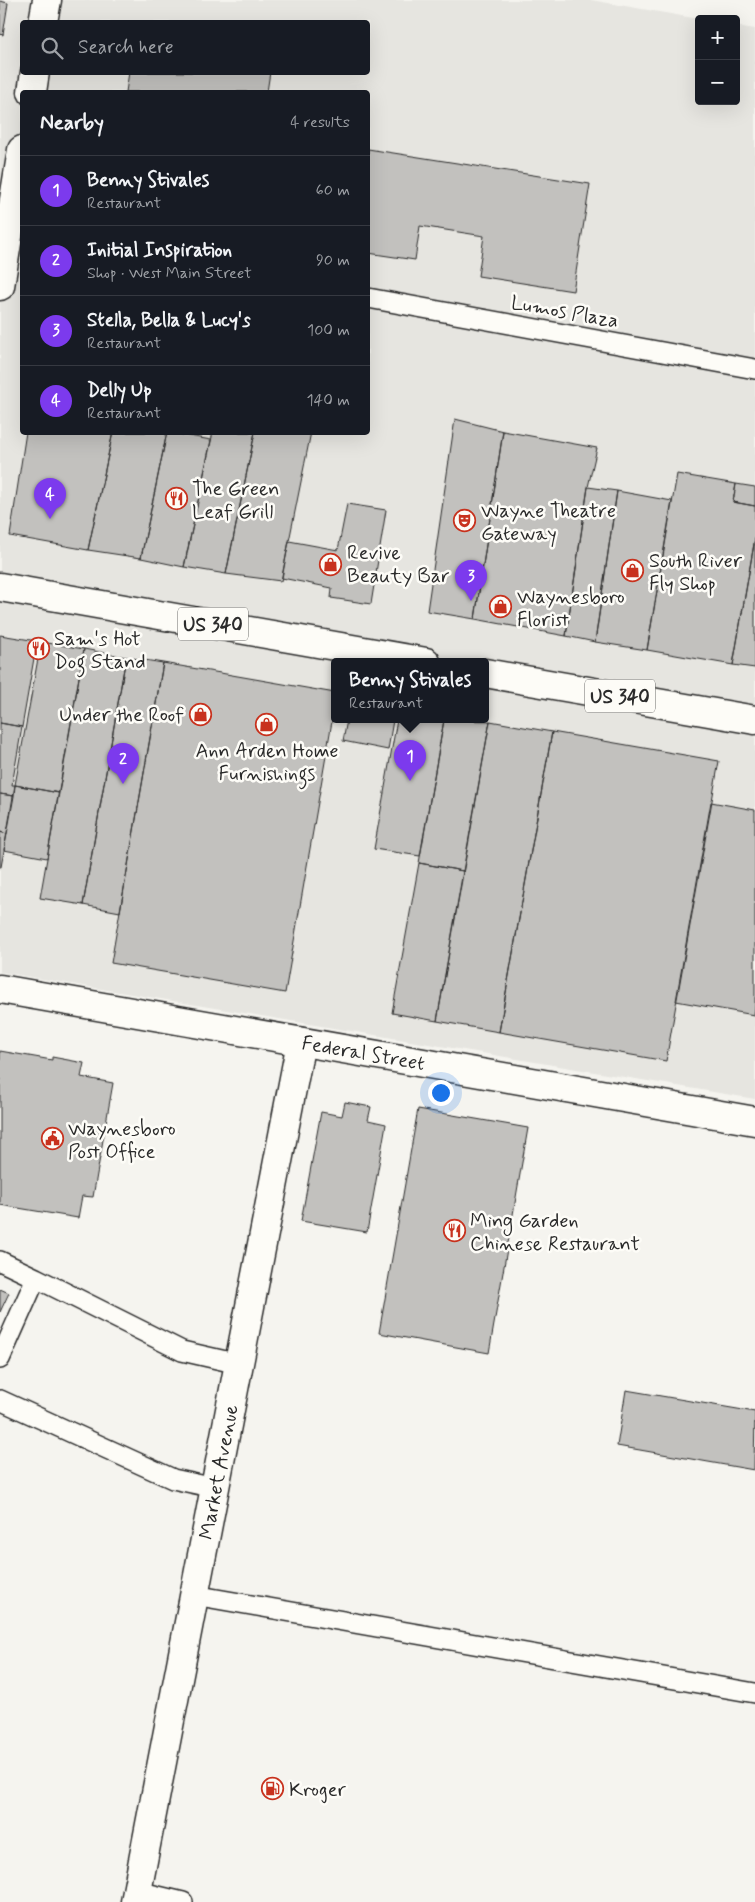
<!DOCTYPE html>
<meta charset="utf-8">
<style>
body{margin:0;font-family:Mynerve,sans-serif;background:#242831;color:#f1f3f6}
.controls{position:absolute;right:15px;top:15px;display:grid;overflow:hidden;border-radius:5px;box-shadow:0 5px 20px #0002}
.controls button{width:45px;height:45px;display:grid;place-items:center;padding:0;border:0;border-bottom:1px solid #363941;background:#171b24;color:#f1f3f6;font:25px sans-serif}
.you{position:absolute;left:440px;top:1092px;width:18px;height:18px;margin:-12px;border:4px solid #fff;border-radius:50%;background:#1a73e8;box-shadow:0 0 0 8px #1a73e833}
.badge{display:grid;place-items:center;width:32px;height:32px;border-radius:50%;background:#7c3aed;color:#fff;font-size:16px;font-weight:700}
.pin{position:absolute;translate:-50% -41px;filter:drop-shadow(0 1px 2px #0008)}
.pin::after{content:'';position:absolute;top:26px;width:18px;height:15px;background:inherit;clip-path:polygon(0 0,100% 0,50% 100%)}
.popup{position:absolute;left:331px;top:658px;width:158px;height:65px;box-sizing:border-box;display:grid;place-content:center;border-radius:5px;background:#171b24;filter:drop-shadow(0 1px 4px #0005);font-size:16px;white-space:nowrap;color:#9ea1a6}
.popup b{font-size:19px;color:#f1f3f6}
.popup::after{content:'';position:absolute;left:50%;top:100%;margin-left:-10px;border:10px solid transparent;border-top-color:#171b24}
.list{margin:0;padding:0;list-style:none}
h2{display:flex;justify-content:space-between;align-items:center;height:65px;margin:0;padding:0 20px;font-size:21px}
h2 small{font-size:16px;font-weight:400;color:#9ea1a6}
.list li{display:grid;grid-template-columns:32px 1fr auto;gap:15px;align-items:center;box-sizing:border-box;height:70px;padding:0 20px;border-top:1px solid #363941}
.list b{display:block;font-size:19px;white-space:nowrap}
.list p{margin:0;font-size:16px;white-space:nowrap;color:#9ea1a6}
.list em{font-size:16px;font-style:normal;color:#9ea1a6}
.icon{flex:none;width:28px;height:28px;fill:none;stroke:currentColor;stroke-width:2;stroke-linecap:round;stroke-linejoin:round}
.map{position:relative;flex:none;width:755px;height:1902px;overflow:hidden}
.search{position:absolute;background:#171b24;box-shadow:0 5px 20px #0002;left:20px;top:20px;width:350px;height:55px;display:flex;align-items:center;gap:12px;box-sizing:border-box;padding:0 18px;border-radius:5px;color:#9ea1a6;font-size:19px}
.panel{position:absolute;background:#171b24;box-shadow:0 5px 20px #0002;left:20px;top:90px;width:350px;height:345px;border-radius:5px}
.map>svg:first-child{display:block}
.built{fill:#e6e5e0;fill-rule:evenodd}
.building{fill:#c2c1be;stroke:#2b2b2b}
.lines{fill:none;stroke-linecap:round;stroke-linejoin:round}
.lane-casing{stroke:#2b2b2b;stroke-width:22}
.street-casing{stroke:#2b2b2b;stroke-width:31}
.secondary-casing{stroke:#2b2b2b;stroke-width:31}
.primary-casing{stroke:#2b2b2b;stroke-width:31}
.lane{stroke:#fdfcf7;stroke-width:19}
.street{stroke:#fdfcf7;stroke-width:28}
.secondary{stroke:#fdfcf7;stroke-width:28}
.primary{stroke:#fdfcf7;stroke-width:28}
.labels{text-anchor:middle;stroke-width:5;stroke-linejoin:round;paint-order:stroke}
.shield{fill:#fdfcf7;stroke:#6a6a68;stroke-width:1}
.shield-label{font-size:19px;font-weight:bold;fill:#2b2b2b}
.street-label{font-size:20px;fill:#2b2b2b;stroke:#fdfcf7}
.poi-label{font-size:20px;fill:#2b2b2b;stroke:#fdfcf7;text-anchor:start}
</style>
<div class="map">
<svg width="755" height="1902" viewBox="0 0 755 1902">
<rect width="100%" height="100%" fill="#f5f4ef"/>
<filter id="ink" filterUnits="userSpaceOnUse"><feTurbulence type="fractalNoise" baseFrequency=".02" numOctaves="2"/><feDisplacementMap in="SourceGraphic" scale="10" xChannelSelector="R" yChannelSelector="G"/><feConvolveMatrix kernelMatrix="1 2 1 2 8 2 1 2 1" color-interpolation-filters="sRGB"/></filter>
<g filter="url(#ink)">
<path class="built" d="M0 0H591L699 19V101H736V26L755 29V1099L0 972ZM22 22H368V72H22ZM22 92H368V432H22ZM335 662H485V720H335Z"/>
<path class="building" d="M0 1 8 3 3 35 0 34Z
M129 72H270L267 92H126Z
M368 149 590 184 573 291 478 276 484 236 420 226 415 260 368 253Z
M455 419 503 431 475 619 427 611Z
M503 431 597 448 588 487 566 636 475 619Z
M26 432H113L88 550 10 536Z
M113 432H167L141 558 88 550Z
M167 432 211 440 184 567 141 558Z
M213 432H255L226 574 184 567Z
M255 432H311L281 581 226 574Z
M677 474 736 484 733 502 755 506V538L733 665 647 650Z
M736 484 755 487V506L733 502Z
M588 487 617 491 595 642 566 636Z
M617 491 672 501 647 650 595 642Z
M347 504 386 510 371 604 331 598 332 588 282 578 289 541 338 550Z
M755 538V668L733 665Z
M0 635 37 641 22 727 0 723Z
M37 641 41 642 38 658 35 657Z
M41 642 84 649 59 793 15 785Z
M84 649 126 657 83 905 40 898Z
M126 657 163 663 120 912 83 905Z
M163 663 335 693V704L285 993 111 963Z
M347 720H393L388 750 343 741Z
M397 720H444L420 856 374 849Z
M444 720 490 721 463 871 419 863Z
M490 721 552 732 499 1032 437 1021Z
M0 723 22 727 12 785H15L14 796 0 794Z
M552 732 719 761 666 1061 499 1032Z
M15 785 59 793 47 858 4 850Z
M0 794 14 796 7 834 0 832Z
M711 802 755 810V1006L754 1015 676 1001Z
M0 832 7 834 1 867H0Z
M419 863 463 871 437 1021 392 1013Z
M0 1051 52 1060V1057L84 1063 81 1077 113 1083 93 1197 82 1196 78 1218 0 1205Z
M345 1102 371 1107 368 1120 386 1124 367 1232 301 1221 321 1112 342 1116Z
M418 1109 528 1128 489 1353 379 1333Z
M0 1289 9 1293 0 1312Z
M626 1390 755 1412 754 1470 617 1446Z"/>
<g class="lines">
<defs>
<path id="lane" d="M368 298 755 369
M0 1261 36 1278 0 1359
M36 1278 182 1351 239 1364
M0 1400 173 1479 215 1488
M194 1595 755 1693
M137 1891 183 1902"/>
<g id="street">
<path id="s1" d="M0 989 755 1121"/>
<path id="s2" d="M135 1902 301 1042"/>
</g>
<path id="secondary" d="M43 22 47 0
M32 92 35 72
M0 286 22 150"/>
<path id="primary" d="M0 587 426 662
M485 673 755 720"/>
</defs>
<use href="#lane" class="lane-casing"/>
<use href="#street" class="street-casing"/>
<use href="#secondary" class="secondary-casing"/>
<use href="#primary" class="primary-casing"/>
<use href="#lane" class="lane"/>
<use href="#street" class="street"/>
<use href="#secondary" class="secondary"/>
<use href="#primary" class="primary"/>
</g>
</g>
<defs>
<symbol id="restaurant-ring" viewBox="-11 -11 22 22"><circle r="9.5" fill="#fdfcf7" stroke="#c8321e" stroke-width="1.5"/><path d="M-5-6h1v4h1v-4h1v4h1v-4h1v5L-1.5 .5V6h-2V.5L-5-1ZM5-6V6H3V1.5H1.5Q1.5-4 5-6Z" fill="#c8321e"/></symbol>
<symbol id="theatre-ring" viewBox="-11 -11 22 22"><circle r="9.5" fill="#fdfcf7" stroke="#c8321e" stroke-width="1.5"/><path d="M-5-5.5Q0-4 5-5.5V0Q5 5 0 6Q-5 5-5 0ZM-3.3-2.5H-1v1.5H-3.3ZM1-2.5H3.3v1.5H1ZM-2.8 1Q0 5.5 2.8 1Z" fill="#c8321e"/></symbol>
<symbol id="shop-ring" viewBox="-11 -11 22 22"><circle r="9.5" fill="#fdfcf7" stroke="#c8321e" stroke-width="1.5"/><path d="M-5-2.5h2.3a2.7 3.5 0 0 1 5.4 0H5L5.5 6h-11ZM-1.5-2.5h3a1.5 2.3 0 0 0-3 0Z" fill="#c8321e"/></symbol>
<symbol id="civic-ring" viewBox="-11 -11 22 22"><circle r="9.5" fill="#fdfcf7" stroke="#c8321e" stroke-width="1.5"/><path d="M-.6-6.5H3V-4.5H.6V-3L4-1V1h2V6H-6V1h2V-1L-.6-3ZM-1.2 2.5V6h2.4V2.5Z" fill="#c8321e"/></symbol>
<symbol id="fuel-ring" viewBox="-11 -11 22 22"><circle r="9.5" fill="#fdfcf7" stroke="#c8321e" stroke-width="1.5"/><path d="M-5.5-6h7V0h2V4h1.3V-2.5L3-4.5l.8-.8L6-3V5H2.5V1h-1V6h-7ZM-4.2-4.7v3.2H.2V-4.7Z" fill="#c8321e"/></symbol>
</defs>
<g fill-rule="evenodd">
<use href="#restaurant-ring" x="164" y="486" width="25" height="25"/>
<use href="#theatre-ring" x="452" y="508" width="25" height="25"/>
<use href="#shop-ring" x="318" y="552" width="25" height="25"/>
<use href="#shop-ring" x="620" y="558" width="25" height="25"/>
<use href="#shop-ring" x="488" y="594" width="25" height="25"/>
<use href="#restaurant-ring" x="26" y="636" width="25" height="25"/>
<use href="#shop-ring" x="188" y="702" width="25" height="25"/>
<use href="#shop-ring" x="254" y="712" width="25" height="25"/>
<use href="#civic-ring" x="40" y="1126" width="25" height="25"/>
<use href="#restaurant-ring" x="442" y="1218" width="25" height="25"/>
<use href="#fuel-ring" x="260" y="1776" width="25" height="25"/>
</g>
<g class="labels">
<g class="shield">
<rect x="178" y="607.5" width="70" height="33" rx="4"/>
<rect x="585" y="679.5" width="70" height="33" rx="4"/>
</g>
<g class="shield-label">
<text x="213" y="631">US 340</text>
<text x="620" y="703">US 340</text>
</g>
<g class="street-label">
<text transform="translate(565 311) rotate(10)" y="7">Lumos Plaza</text>
<text dy="7" stroke="none"><textPath href="#s1" startOffset="369">Federal Street</textPath></text>
<text dy="7" stroke="none"><textPath href="#s2" startOffset="438">Market Avenue</textPath></text>
</g>
<g class="poi-label">
<text x="192" y="495">The Green<tspan x="192" dy="23">Leaf Grill</tspan></text>
<text x="481" y="517">Wayne Theatre<tspan x="481" dy="23">Gateway</tspan></text>
<text x="347" y="559">Revive<tspan x="347" dy="23">Beauty Bar</tspan></text>
<text x="649" y="567">South River<tspan x="649" dy="23">Fly Shop</tspan></text>
<text x="517" y="603">Waynesboro<tspan x="517" dy="23">Florist</tspan></text>
<text x="54" y="645">Sam's Hot<tspan x="54" dy="23">Dog Stand</tspan></text>
<text x="184" y="721" text-anchor="end">Under the Roof</text>
<text x="267" y="757" text-anchor="middle">Ann Arden Home<tspan x="267" dy="23">Furnishings</tspan></text>
<text x="68" y="1135">Waynesboro<tspan x="68" dy="23">Post Office</tspan></text>
<text x="470" y="1227">Ming Garden<tspan x="470" dy="23">Chinese Restaurant</tspan></text>
<text x="289" y="1796">Kroger</text>
</g>
</g>
</svg>
<div class="controls">
<button>+</button>
<button>−</button>
</div>
<div class="you"></div>
<div class="pin badge" style="left:410px;top:781px">1</div>
<div class="popup"><b>Benny Stivales</b>Restaurant</div>
<div class="pin badge" style="left:123px;top:784px">2</div>
<div class="pin badge" style="left:471px;top:601px">3</div>
<div class="pin badge" style="left:50px;top:519px">4</div>
<div class="search"><svg class="icon" aria-label="search" viewBox="0 0 24 24"><circle cx="10" cy="10" r="6"/><path d="M15 15l6 6"/></svg>Search here</div>
<section class="panel">
<h2>Nearby<small>4 results</small></h2>
<ul class="list">
<li><span class="badge">1</span><div><b>Benny Stivales</b><p>Restaurant</p></div><em>60 m</em></li>
<li><span class="badge">2</span><div><b>Initial Inspiration</b><p>Shop · West Main Street</p></div><em>90 m</em></li>
<li><span class="badge">3</span><div><b>Stella, Bella &amp; Lucy's</b><p>Restaurant</p></div><em>100 m</em></li>
<li><span class="badge">4</span><div><b>Delly Up</b><p>Restaurant</p></div><em>140 m</em></li>
</ul>
</section>
</div>
